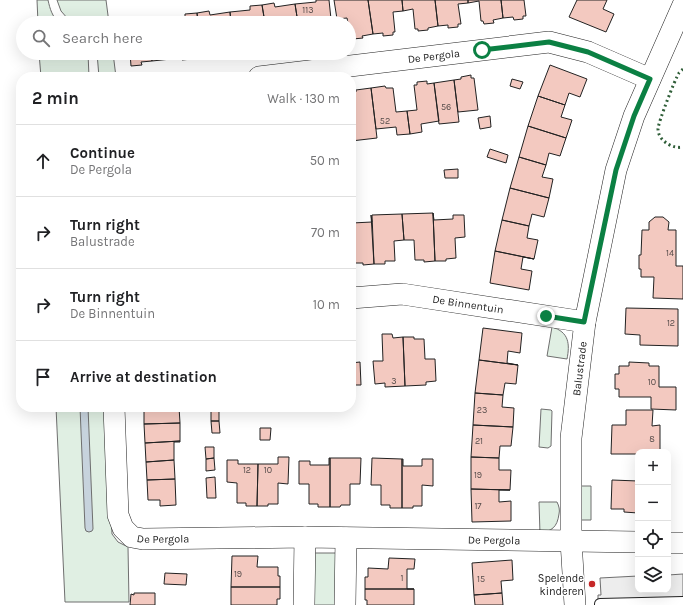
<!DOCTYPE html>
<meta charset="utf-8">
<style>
body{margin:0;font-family:Karla,sans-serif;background:#f6f6f6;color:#202124}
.controls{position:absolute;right:12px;bottom:12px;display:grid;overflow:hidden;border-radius:8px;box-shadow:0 4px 16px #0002}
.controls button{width:36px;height:36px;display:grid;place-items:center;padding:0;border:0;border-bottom:1px solid #e0e0e0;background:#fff;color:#202124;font:20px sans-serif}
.stop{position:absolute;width:12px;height:12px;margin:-9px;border:3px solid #0b8043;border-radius:50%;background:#fff}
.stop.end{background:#0b8043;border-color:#fff;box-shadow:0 1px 4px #0008}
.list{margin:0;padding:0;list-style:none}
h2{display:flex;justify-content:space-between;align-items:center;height:52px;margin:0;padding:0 16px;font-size:17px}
h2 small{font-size:13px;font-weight:400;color:#757577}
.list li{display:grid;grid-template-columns:26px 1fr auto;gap:12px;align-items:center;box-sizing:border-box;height:72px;padding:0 16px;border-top:1px solid #e0e0e0}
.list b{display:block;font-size:15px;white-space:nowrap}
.list p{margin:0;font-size:13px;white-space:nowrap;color:#757577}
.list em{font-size:13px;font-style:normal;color:#757577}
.icon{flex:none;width:22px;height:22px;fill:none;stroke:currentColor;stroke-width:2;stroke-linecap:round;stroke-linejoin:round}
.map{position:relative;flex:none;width:683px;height:605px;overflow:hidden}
.search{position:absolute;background:#fff;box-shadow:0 4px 16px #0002;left:16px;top:16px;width:340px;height:44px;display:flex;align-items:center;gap:10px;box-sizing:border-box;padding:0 14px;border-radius:22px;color:#757577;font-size:15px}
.panel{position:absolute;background:#fff;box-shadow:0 4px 16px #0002;left:16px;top:72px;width:340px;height:340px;border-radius:16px}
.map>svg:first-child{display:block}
.green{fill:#e0efe3;stroke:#6f6f6f}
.parking{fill:#ededed;stroke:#6f6f6f}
.water{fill:#c7d3dd;stroke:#6f6f6f}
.building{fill:#f3c9c0;stroke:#222}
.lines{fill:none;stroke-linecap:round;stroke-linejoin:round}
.service-casing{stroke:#222;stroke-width:12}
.minor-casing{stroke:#222;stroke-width:22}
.service{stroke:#fff;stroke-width:10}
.minor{stroke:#fff;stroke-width:21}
.hedge{stroke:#2f5e38;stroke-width:3;stroke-dasharray:2 3;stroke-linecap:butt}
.route{stroke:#0b8043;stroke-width:5}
.poi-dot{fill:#c62828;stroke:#fff;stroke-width:1.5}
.labels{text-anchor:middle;stroke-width:3;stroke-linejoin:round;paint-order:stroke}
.number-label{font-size:9px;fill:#564c4a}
.street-label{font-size:11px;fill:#222;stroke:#fff}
.poi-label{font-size:11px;fill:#222;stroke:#fff;text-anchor:end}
</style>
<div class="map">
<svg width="683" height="605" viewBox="0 0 683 605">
<rect width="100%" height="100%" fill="#fff"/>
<path class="green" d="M37 0H48C50 9 52 16 59 23H38Z
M57 0H106L109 23H73L68 19 61 11Z
M39 53H88L89 77H41Z
M97 53H113L116 77H99Z
M552 327C569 332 570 344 567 359L547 356Z
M56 407H106L112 534 118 542 128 547 129 602H65Z
M541 409 551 410 552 411 551 446 548 448 539 447Z
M580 486H591V520H581Z
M539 502H557C559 506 560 510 559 514 557 528 552 530 540 534Z
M311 553H336V605H311Z"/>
<path class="parking" d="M683 574V605H598V595H601L600 578 638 576V590H668V575Z"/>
<path class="water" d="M80 407H88L93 529 92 531 89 532 86 531 85 528Z"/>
<path class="building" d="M316 0H329L331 19 320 21 321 23H298L295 4 316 2Z
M334 0H368L373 34 362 36 363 38 353 39V37H350L349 23H348L347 18 337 19Z
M368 0H402L403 11 393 12 395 32H393V35L383 36V33L373 34Z
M402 0H435L438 26 428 28V30L418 31V29H415L413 9 403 11Z
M435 0H468V3L458 4 461 24H458V27L448 28V25L438 26Z
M468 0H501L503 18 493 20 494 23 484 24 483 21H481L479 1 468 3Z
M501 0H524L526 16H523V19L514 20 513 17 503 18Z
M577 0H607L603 9 614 14 606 32 569 17Z
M274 3 275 7 295 4 298 23H265L262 5Z
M262 5 265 23H231L230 12 250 10V6Z
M209 11 210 15 230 12 231 23H198L197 13Z
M197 13 198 23H167V20L185 18V14Z
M167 20V23H147V22Z
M130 53H151L152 61 141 62 142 65 131 66Z
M151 53H171V59L152 61Z
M171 53H192V59L182 60V57L171 59Z
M550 65 587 79 580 97 569 93 565 105 538 96Z
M471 75V78H474L478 110 458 112 454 80 461 79V77Z
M512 79 523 82 520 89 510 86Z
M454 80 459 122 439 124 434 83Z
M427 81V84L434 83 439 121 421 124 422 132 410 134 407 111 417 110 414 85H417V82Z
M385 86 386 88H393L396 112 407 111 410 134 397 135 396 127 376 129 371 88Z
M371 88 377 138 351 141V93L356 92V90Z
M538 96 565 105 561 117 572 120 566 138 528 126Z
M490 116 491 127 480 129 478 118Z
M528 126 566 138 560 156 549 153 546 165 519 157Z
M490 149 508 155 506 163 487 157Z
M519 157 546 165 542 177 553 179 549 198 510 188Z
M458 169V178H445L444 170Z
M510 188 549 198 544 217 532 214 529 226 502 220Z
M433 213 434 220 453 219V215H464L465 237 455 238 456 258 446 259V261H435Z
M433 213 435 261 424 262V260H415L414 240H404L402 214Z
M402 214 404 240 394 241 395 261H385V264H374L372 215Z
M371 215 374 264 363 265V263H354L353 242 351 243V220H352V223L372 222Z
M655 217H663L669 222 668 230H676V266H683V299L653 298 654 277H641V269H639V255H641L642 230H649V222Z
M502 220 529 226 527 238 538 240 534 259 495 251Z
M495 251 534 259 523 257 521 269 532 271 529 290 490 283Z
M626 308 678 309V346L640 345V335L625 334Z
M483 328 522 333 520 353 508 351 507 363 518 365 479 360Z
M382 334H392L393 338 403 337 405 386 385 387V383L375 384 373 361H383Z
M403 337H414V339H424L425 359H435L436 381 426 382V385L405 386Z
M479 360 518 365 516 384 505 383 503 395 475 393Z
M360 362 361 385H351V363Z
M629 362 649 363V366H659V387H676V410L651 409V397H619V389H615V374H619V366H629Z
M475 393 503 395 502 407 514 408 513 427 473 425Z
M144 407H179L180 423 144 424Z
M211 409H219V421H211Z
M626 410H653L652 426 660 425V452H638V454H611L612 425H626Z
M211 421H219L220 433H212Z
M180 423V441L145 443 144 424Z
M473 425 513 427 511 446H500L499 458 471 457Z
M260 428H271L270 440H260Z
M180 441V442H174V460L146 462 145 443Z
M205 447H214V458L206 459Z
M278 457H289L288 484 278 483V504H268V506H257L258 464H278Z
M471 457 499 458V470H511L510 490 471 489Z
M214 458 215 470 206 471V459Z
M329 458H330V507H318V504H309V484H299V461H310V465H329Z
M330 458H361L360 484H350V505H341L340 507H330Z
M372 458 402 459V508H390V505H381V485H371Z
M402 459H403V466H422V459H433V486L422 485V506H413V508H402Z
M174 460 175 479 147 480 146 462Z
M227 460H238V464H258L257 506H246V503H237V483L227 482Z
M215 477 216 498H207L206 478Z
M175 479 176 505 160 506V500H148L147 480Z
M612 480 638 481V513L624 512V509H611Z
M471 489 510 490H499V502L511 501V521L472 522Z
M232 556H258L257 567H278V576H280V587H231Z
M389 558 415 559 414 569H407V589H414H365V577H368V568L388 569Z
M512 560 513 580 501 581 502 593 474 595 472 563Z
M165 573 187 574 186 585 164 584Z
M231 587H280V599H277V605H231Z
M365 589H414V605H367V600H365Z
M134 593H155V605H130L131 594 134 595Z
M502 593 503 605H475L474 595Z"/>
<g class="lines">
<defs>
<path id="service" d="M600 604 683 602"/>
<g id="minor">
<path id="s1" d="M259 77 549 42 588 52 650 79"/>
<path id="s2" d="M351 298 402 294 585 322"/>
<path id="s3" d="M114 407 118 515 123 528 132 537 143 539 305 537 638 542"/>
<path d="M668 543H683"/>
<path d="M304 605 305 537"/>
<path d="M345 605 346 538"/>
<path id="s4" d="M575 605 571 541V438L585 322 616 170 634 116 683 5"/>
</g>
</defs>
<use href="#service" class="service-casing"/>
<use href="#minor" class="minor-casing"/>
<use href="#service" class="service"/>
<use href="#minor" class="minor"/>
<path class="hedge" d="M683 69C682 70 680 72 679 73 675 79 658 123 658 129 658 136 663 141 668 144 673 147 678 148 683 147"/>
</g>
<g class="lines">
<path class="route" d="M482 50 549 42 588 52 650 79 634 116 616 170 584 322 546 316"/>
</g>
<circle class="poi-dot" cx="592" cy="584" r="4"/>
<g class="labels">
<g class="number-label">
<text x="308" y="13">113</text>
<text x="446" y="110">56</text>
<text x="385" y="124">52</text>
<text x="670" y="256">14</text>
<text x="671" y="326">12</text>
<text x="394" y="384">3</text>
<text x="652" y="385">10</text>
<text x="482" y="413">23</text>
<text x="652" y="442">8</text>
<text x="479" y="444">21</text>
<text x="247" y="473">12</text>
<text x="268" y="473">10</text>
<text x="478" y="478">19</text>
<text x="478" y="509">17</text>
<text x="238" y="577">19</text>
<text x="402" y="581">1</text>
<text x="481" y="582">15</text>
</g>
<g class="street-label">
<text dy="4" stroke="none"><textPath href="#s1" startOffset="176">De Pergola</textPath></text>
<text dy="4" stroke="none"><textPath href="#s2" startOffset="118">De Binnentuin</textPath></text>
<text dy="4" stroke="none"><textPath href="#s4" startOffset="237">Balustrade</textPath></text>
<text dy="4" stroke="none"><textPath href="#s3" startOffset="166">De Pergola</textPath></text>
<text dy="4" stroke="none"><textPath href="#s3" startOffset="497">De Pergola</textPath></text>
</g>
<g class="poi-label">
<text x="584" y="582">Spelende<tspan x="584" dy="13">kinderen</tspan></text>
</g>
</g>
</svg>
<div class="controls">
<button>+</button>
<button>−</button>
<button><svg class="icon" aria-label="locate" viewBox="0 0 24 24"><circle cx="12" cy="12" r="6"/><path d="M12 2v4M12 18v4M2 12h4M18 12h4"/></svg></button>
<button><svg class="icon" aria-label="layers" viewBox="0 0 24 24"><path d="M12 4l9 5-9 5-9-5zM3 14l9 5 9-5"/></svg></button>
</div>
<div class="stop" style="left:482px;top:50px"></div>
<div class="stop end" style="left:546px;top:316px"></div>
<div class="search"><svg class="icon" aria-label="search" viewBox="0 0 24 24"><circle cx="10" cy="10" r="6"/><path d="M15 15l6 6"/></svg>Search here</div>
<section class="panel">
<h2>2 min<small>Walk · 130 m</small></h2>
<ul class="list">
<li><svg class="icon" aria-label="ahead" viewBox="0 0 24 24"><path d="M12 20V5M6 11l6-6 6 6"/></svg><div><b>Continue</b><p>De Pergola</p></div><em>50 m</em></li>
<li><svg class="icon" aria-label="right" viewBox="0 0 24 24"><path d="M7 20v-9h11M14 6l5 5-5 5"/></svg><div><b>Turn right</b><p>Balustrade</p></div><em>70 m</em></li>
<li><svg class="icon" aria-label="right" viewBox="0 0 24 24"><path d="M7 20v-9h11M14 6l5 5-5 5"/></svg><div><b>Turn right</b><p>De Binnentuin</p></div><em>10 m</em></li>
<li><svg class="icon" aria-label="arrive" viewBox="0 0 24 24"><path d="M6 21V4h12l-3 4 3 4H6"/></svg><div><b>Arrive at destination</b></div></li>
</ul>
</section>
</div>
